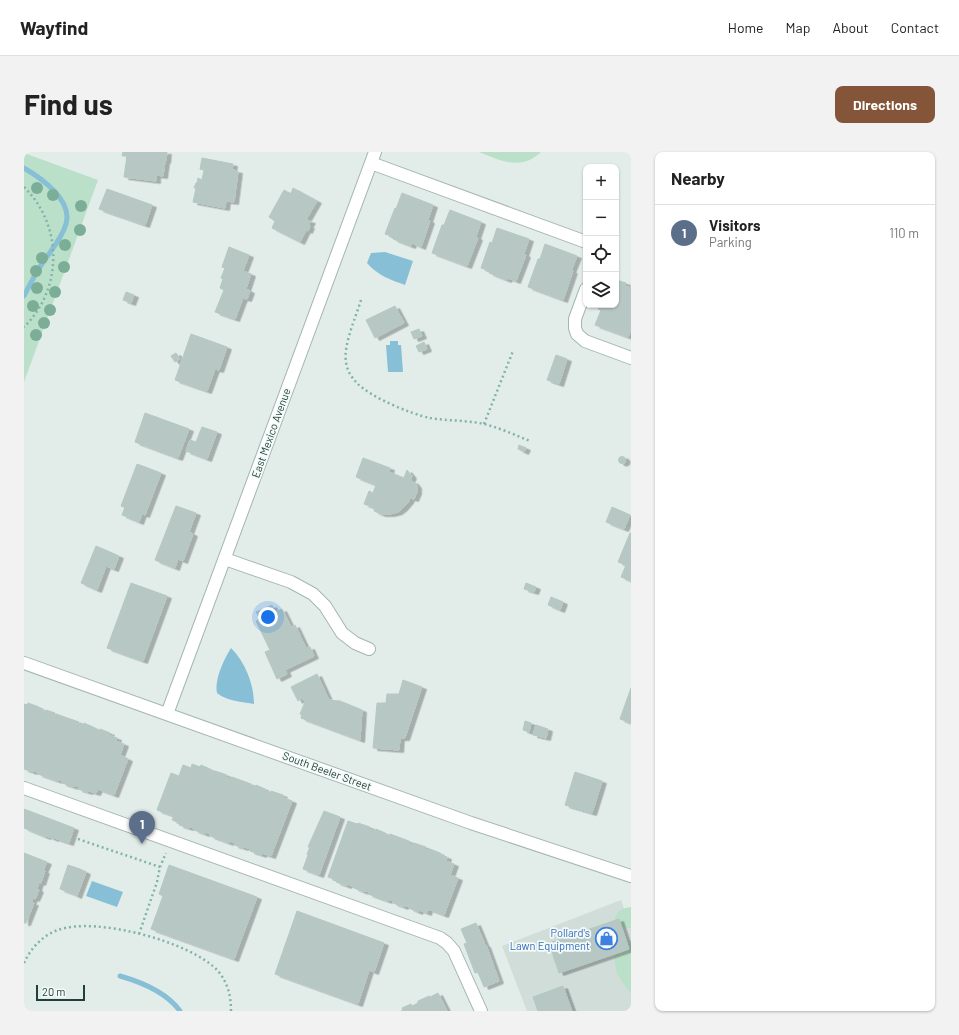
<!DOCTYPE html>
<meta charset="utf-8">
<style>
body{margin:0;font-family:Barlow,sans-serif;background:#f2f2f2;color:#222}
.controls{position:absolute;right:12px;top:12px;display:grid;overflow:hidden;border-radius:8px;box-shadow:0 1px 3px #0004}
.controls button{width:36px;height:36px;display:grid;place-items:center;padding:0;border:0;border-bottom:1px solid #e0e0e0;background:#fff;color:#222;font:20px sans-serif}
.scale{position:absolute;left:12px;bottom:10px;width:49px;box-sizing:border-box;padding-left:4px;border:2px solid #21403c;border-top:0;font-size:11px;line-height:14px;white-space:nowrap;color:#21403c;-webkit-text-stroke:3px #f3faf7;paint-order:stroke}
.you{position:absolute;left:244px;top:465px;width:14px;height:14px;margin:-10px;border:3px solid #fff;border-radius:50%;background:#1a73e8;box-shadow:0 0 0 6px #1a73e833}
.badge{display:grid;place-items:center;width:26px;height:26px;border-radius:50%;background:#845538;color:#fff;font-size:13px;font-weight:700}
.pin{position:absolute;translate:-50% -33px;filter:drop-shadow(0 1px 2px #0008)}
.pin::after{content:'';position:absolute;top:21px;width:14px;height:12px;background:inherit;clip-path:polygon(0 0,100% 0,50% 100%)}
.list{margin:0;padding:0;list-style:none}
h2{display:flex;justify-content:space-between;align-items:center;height:52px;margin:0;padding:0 16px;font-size:17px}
h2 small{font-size:13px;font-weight:400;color:#767676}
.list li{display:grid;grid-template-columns:26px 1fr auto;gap:12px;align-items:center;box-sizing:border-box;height:56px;padding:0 16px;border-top:1px solid #e0e0e0}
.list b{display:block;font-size:15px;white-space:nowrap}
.list p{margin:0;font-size:13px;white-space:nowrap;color:#767676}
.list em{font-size:13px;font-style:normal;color:#767676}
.icon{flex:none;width:22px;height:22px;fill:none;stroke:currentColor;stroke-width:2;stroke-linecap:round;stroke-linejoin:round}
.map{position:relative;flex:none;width:607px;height:859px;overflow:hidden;border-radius:8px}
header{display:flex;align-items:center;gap:24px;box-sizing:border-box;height:56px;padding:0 20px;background:#fff;border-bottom:1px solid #e0e0e0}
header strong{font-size:19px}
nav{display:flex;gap:22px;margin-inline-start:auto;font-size:14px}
.intro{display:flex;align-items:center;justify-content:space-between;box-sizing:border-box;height:96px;padding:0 24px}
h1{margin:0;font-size:28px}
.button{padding:10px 18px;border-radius:8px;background:#845538;color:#fff;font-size:14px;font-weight:700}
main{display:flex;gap:24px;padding:0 24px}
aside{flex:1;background:#fff;border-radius:8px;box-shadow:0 1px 3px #0004}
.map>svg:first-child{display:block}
.built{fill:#d0ddd9}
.green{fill:#bae0c9}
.water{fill:#87bfd6}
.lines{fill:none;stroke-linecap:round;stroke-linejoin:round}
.stream{stroke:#87bfd6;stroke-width:5}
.building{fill:#b7c8c4;stroke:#b4c8c2;filter:url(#shadow)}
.minor-casing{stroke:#a4b6b2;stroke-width:14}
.path{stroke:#81b3aa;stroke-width:2.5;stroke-dasharray:2 3;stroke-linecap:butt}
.minor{stroke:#fff;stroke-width:12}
.tree{fill:#7cae97}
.labels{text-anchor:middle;stroke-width:3.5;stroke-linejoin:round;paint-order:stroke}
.street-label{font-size:11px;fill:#21403c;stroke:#f3faf7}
.shop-label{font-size:11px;fill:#366cbe;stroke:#f3faf7;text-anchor:end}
</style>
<header>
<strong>Wayfind</strong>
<nav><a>Home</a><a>Map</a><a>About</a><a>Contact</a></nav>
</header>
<div class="intro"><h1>Find us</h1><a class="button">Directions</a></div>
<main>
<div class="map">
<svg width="607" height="859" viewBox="0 0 607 859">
<defs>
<filter id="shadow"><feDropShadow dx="4.5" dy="2.5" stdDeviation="0" flood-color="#0004"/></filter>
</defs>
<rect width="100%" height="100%" fill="#e2edea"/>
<path class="built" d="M597 748 607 777V859H503L478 794Z"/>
<path class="green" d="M455 0H517C497 19 477 9 455 0Z
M0 1 74 28 0 230Z
M607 755V776H593L590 773C592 760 594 757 607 755Z
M605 788 607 789V842L593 822 589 799 597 790Z"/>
<path class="water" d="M361 100 389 109 381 133C367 128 353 123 343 111L347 101Z
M366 189H374V193H377L379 220H364L362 193H366Z
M207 496C221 510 230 532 230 552 219 550 202 549 193 541 190 528 200 507 207 496Z
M68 729 99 740 93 755 62 744Z"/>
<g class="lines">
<path class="stream" d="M0 16C17 26 49 48 42 72 38 86 28 97 20 109 12 120 6 132 0 144
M96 824C117 830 143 841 156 859"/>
</g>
<path class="building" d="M99 0H143L142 9H141L139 24 132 23V29L100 25 103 4H98Z
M178 6 209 12 208 18 214 19 210 50 202 49 201 56 169 50 172 36H170L172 31H173L174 26 178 28 180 18 176 17Z
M269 36 293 49 282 68 287 69 284 74H286L284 79 282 78 276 90 248 76 251 69 245 65 260 38 267 42Z
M83 37 128 53 121 73 75 57Z
M378 41 409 53 404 68 406 69 397 95 388 91 387 94 369 87 370 85 361 82 371 56 372 57Z
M426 58 457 70 452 85 454 86 443 114 408 101 418 73H420Z
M473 76 505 87 500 102 502 103 492 129 484 126 483 128 465 121 466 119 457 116 466 90 468 91Z
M521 92 553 104 547 119H549L539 148 504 135 514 107H516Z
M205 95 225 103 219 119 227 122 222 137 226 139 223 147 219 146 211 167 191 160 200 138 196 136 199 127 197 126 201 116 198 115Z
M592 128 602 131 601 134 607 136V135V177L604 185 571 173 577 158 574 157 576 153H592Z
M102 140 110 143 107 151 99 148Z
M371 154 380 171 351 186 342 168Z
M395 177 398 184 390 187 387 180Z
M167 182 203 195 195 218 191 217 183 239 151 228Z
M400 190 403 197 395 200 392 194Z
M152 201 156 207 151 210 147 204Z
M532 203 543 207 535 232 523 228Z
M121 261 165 277 154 306 111 290Z
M178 275 193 280 183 307 162 299 166 288 172 290Z
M495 293 502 296 500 300 494 297Z
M594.5 308a3.5 3.5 0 1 1 7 0a3.5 3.5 0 1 1-7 0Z
M339 306 366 316 365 320 380 326 383 318 388 324 386 329 390 330 393 334V340L390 347 386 346 385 349 365 341 357 362 350 359 351 356 340 352 345 339 349 341 352 333 332 325Z
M113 312 137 321 121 363 97 354Z
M365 341 385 349 379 356 374 360 366 362H357Z
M152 354 172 361 165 380 169 382 159 409 154 407 151 416 131 408Z
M101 355 118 362 115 370 98 363Z
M588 355 606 363 600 377 582 370Z
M606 381H607V429L597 425 602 413 594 410Z
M72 394 95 404 90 417 82 414 73 438 57 431Z
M107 431 143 444 119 509 83 496Z
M502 431 512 435 510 440 500 437Z
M527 445 539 450 536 458 524 453Z
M248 453 251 460 258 457 267 475 271 473 282 496 286 495 290 504 261 518 263 522 253 527 241 500 246 498 232 469 236 467 232 460Z
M293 522 304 546 303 548 316 549 338 558 336 588 277 566 278 563 276 562 281 550 278 546 274 549 267 535Z
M379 528 398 535 381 586H376L375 598 349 596 353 551H362L363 542H375Z
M607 536V571L596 567Z
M4 551 15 555V557L21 559 22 558 31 561 30 563 35 564V563L55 570 54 572 59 573 60 571 71 576V578L76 579V577L86 581 85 583 93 586 92 589 100 592 96 603 104 607 90 643 74 637 72 641 65 639 64 640 54 637 55 635 50 633V635L38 631 39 629 34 628V629L14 622V620L10 619 9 620 0 617V552L3 553Z
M501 569 507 571 505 580 499 578Z
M512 573 524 577 522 586 509 583Z
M168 612 176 615 177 613 186 617V619L190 620 191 619 203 623 202 625 207 627 208 625 227 632 226 634 231 635 232 633 241 637 240 639 247 641V639L259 643 258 645 268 649 247 704 238 701V703L226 699 227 697 220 695V696L210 693 211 691 206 689 205 691 186 684V682L182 680 181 682 170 678V676L166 675 165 676 155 673 156 671 148 668 150 664 133 658 147 621 155 624 159 613 167 616Z
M551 620 578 629 568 661 541 653Z
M0 657 50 676 45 691 30 686V687L23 684 22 685 0 676Z
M300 659 316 665 295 723 279 717 284 703 283 702 286 695H284Z
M324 669 333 672 334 671 346 675 345 677 351 679 352 677 361 681 360 682 365 684 366 682 385 689 384 691 389 693 390 691 402 695 401 697 406 699V697L416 701 415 702 423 705 422 709 430 712 426 723 434 726 420 763 404 757 403 761 395 758 394 760 385 756V755L380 753V755L369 751V749L364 747V749L344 742 345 740 340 738V740L330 736V735L324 732 323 734 312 730 313 728 304 725Z
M0 701 23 710 19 719H21L17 731 15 730 13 737 15 738 11 747 9 746 7 751H10L2 771H0Z
M44 713 56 717 47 741 36 737Z
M145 713 233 745 210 807 127 777 139 744 135 742Z
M56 717 62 720 53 744 47 741Z
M273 759 360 791 350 820 345 818 334 852 251 822Z
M595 767 605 797 535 821 525 791Z
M452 771 461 793H462L475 829 460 835 454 820 451 821 440 792 443 791 437 777Z
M539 834 548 859H514L509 845Z
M414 841 423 859H377L379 858 378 856 387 852 388 854 394 851V849L405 844 406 845Z"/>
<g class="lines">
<defs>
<path id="minor" d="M347 11 562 90
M562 137 551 167V176L553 182 561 189 607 206
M201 407 267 430 289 442 301 454 318 481 331 491 345 497
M0 511 447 671 607 724
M143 562 351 0
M0 636 416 786 423 791 430 799 457 859"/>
</defs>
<use href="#minor" class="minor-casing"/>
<path class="path" d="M0 35C39 73 39 137 0 175
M337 148C332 165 319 193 322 210 323 218 327 225 333 231 346 245 387 262 406 266 424 269 442 268 460 272 476 276 491 283 506 289
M460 272 489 199
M54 687 136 715
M115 782 133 730 136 715 142 701
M0 811C7 796 19 783 34 778 71 764 168 790 194 819 204 831 207 844 207 859"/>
<use href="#minor" class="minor"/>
</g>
<g class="tree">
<circle cx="13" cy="36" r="6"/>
<circle cx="29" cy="43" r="6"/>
<circle cx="57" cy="54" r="6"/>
<circle cx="56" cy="78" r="6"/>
<circle cx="41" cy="93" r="6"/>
<circle cx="18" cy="106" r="6"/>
<circle cx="40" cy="115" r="6"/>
<circle cx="12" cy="119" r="6"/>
<circle cx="13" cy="136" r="6"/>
<circle cx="31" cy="140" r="6"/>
<circle cx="9" cy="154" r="6"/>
<circle cx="26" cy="158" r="6"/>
<circle cx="20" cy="171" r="6"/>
<circle cx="12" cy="183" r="6"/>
</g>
<defs>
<symbol id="shop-ring" viewBox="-11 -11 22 22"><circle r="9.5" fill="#f3faf7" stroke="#3f7fe0" stroke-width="1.5"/><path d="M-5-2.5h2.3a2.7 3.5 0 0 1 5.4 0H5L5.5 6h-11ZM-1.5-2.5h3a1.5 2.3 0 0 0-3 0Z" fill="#3f7fe0"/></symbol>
</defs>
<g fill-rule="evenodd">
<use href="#shop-ring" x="570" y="774" width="25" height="25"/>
</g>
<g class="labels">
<g class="street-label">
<text transform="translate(247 281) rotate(-70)" y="4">East Mexico Avenue</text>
<text transform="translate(303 619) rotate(20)" y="4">South Beeler Street</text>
</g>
<g class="shop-label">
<text x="566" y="785">Pollard's<tspan x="566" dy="13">Lawn Equipment</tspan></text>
</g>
</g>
</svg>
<div class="controls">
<button>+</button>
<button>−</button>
<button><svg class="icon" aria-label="locate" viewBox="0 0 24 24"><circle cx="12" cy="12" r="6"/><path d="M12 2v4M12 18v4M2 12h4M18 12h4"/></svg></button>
<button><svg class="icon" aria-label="layers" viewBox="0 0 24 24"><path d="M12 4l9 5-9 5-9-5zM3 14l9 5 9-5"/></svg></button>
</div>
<div class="scale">20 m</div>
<div class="you"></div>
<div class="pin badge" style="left:118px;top:692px;background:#5c6f8a">1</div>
</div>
<aside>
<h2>Nearby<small></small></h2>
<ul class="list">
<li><span class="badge" style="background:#5c6f8a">1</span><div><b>Visitors</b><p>Parking</p></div><em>110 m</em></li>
</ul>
</aside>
</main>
